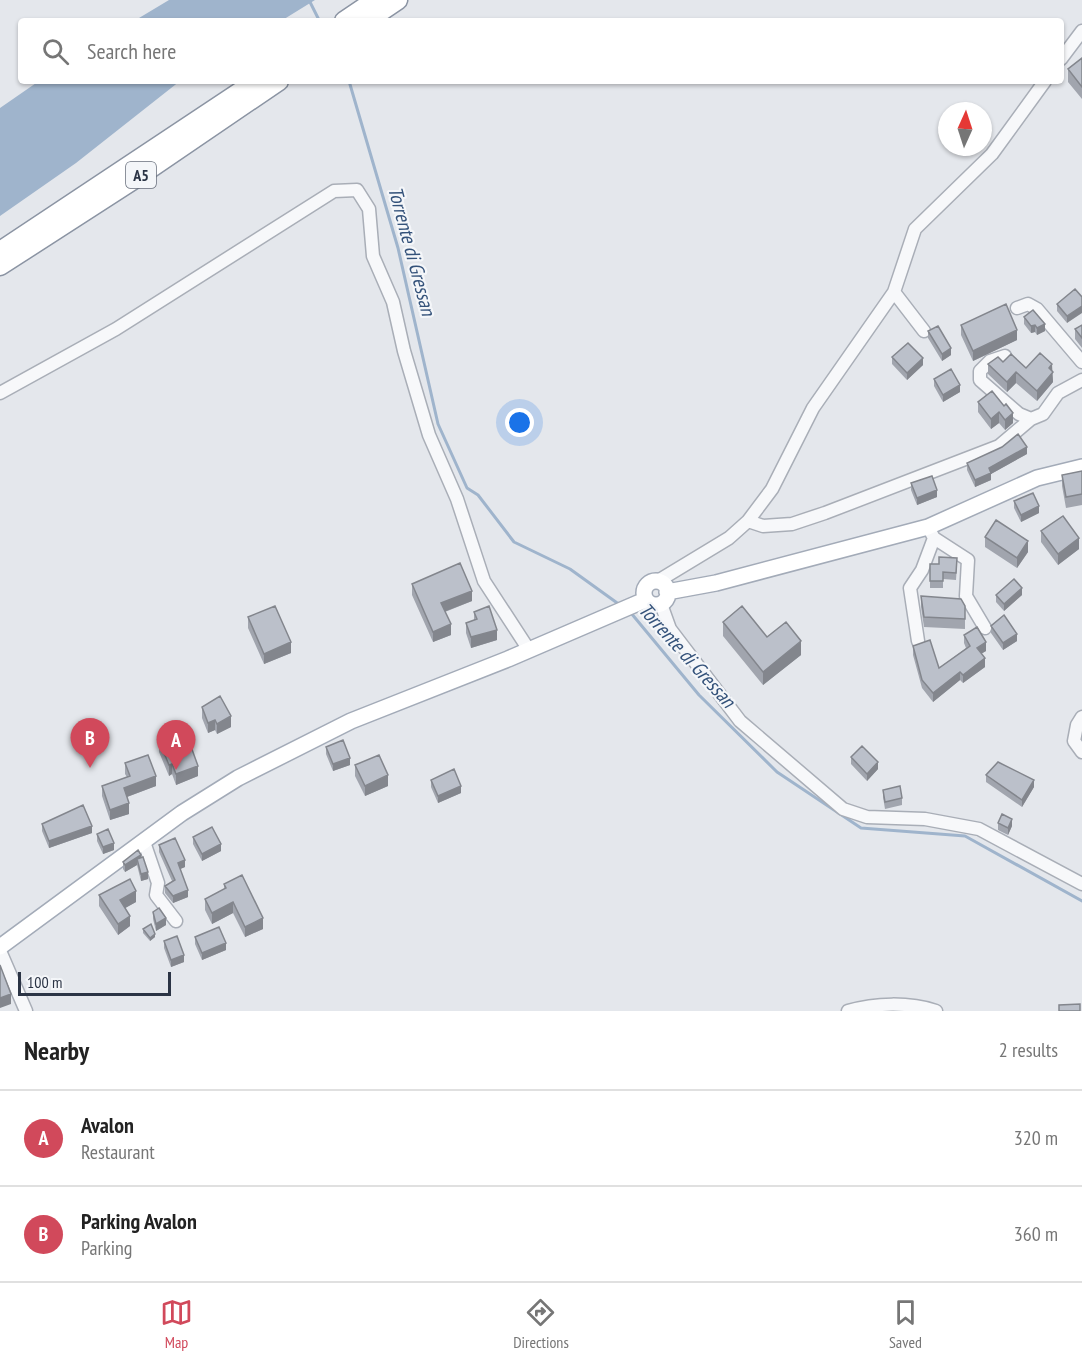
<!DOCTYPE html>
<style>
body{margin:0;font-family:"PT Sans Narrow",sans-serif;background:#f2f2f2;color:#222}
.compass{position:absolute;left:938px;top:102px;width:54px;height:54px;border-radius:50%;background:#fff;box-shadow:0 2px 4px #0004;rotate:3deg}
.scale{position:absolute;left:18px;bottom:15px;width:153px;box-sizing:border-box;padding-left:6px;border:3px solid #2b3445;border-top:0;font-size:16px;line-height:21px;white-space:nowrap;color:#2b3445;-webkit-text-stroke:4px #f4f6f9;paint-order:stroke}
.you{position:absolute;left:520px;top:423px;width:21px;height:21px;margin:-15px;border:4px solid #fff;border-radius:50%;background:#1a73e8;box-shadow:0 0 0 9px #1a73e833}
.badge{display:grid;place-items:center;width:39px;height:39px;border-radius:50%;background:#d1495b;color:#fff;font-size:20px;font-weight:700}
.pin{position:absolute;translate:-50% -50px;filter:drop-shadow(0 2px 3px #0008)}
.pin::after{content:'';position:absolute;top:32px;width:21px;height:18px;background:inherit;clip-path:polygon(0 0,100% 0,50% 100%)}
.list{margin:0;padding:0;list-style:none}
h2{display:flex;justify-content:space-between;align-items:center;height:78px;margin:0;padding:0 24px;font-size:26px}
h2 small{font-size:20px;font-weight:400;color:#767676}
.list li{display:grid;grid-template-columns:39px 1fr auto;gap:18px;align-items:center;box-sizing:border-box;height:96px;padding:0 24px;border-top:2px solid #e0e0e0}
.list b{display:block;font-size:22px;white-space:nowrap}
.list p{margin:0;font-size:20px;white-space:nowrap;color:#767676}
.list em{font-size:20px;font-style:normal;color:#767676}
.icon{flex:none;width:33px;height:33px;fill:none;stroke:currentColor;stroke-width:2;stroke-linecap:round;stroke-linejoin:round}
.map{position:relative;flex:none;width:1082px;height:1011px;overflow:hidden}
.search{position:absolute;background:#fff;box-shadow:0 2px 4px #0004;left:18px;right:18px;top:18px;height:66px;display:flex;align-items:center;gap:15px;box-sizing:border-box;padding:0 21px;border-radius:6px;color:#767676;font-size:22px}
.sheet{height:270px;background:#fff}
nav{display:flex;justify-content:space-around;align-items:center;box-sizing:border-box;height:84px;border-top:2px solid #e0e0e0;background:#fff;font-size:16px;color:#767676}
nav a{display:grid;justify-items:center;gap:3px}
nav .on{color:#d1495b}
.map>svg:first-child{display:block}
.water{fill:#9fb4cc}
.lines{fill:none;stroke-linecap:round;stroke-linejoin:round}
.stream{stroke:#9fb4cc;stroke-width:3}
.minor-casing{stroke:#a9aeb7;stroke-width:15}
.major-casing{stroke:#a3abb8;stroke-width:18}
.highway-casing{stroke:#8b94a3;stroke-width:21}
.minor{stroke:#f7f8fa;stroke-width:12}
.major{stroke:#fff;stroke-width:15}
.highway{stroke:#fff;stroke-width:18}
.wall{fill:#a1a5ae}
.shaded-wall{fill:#83868d}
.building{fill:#bbc0ca;stroke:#83868d;stroke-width:1.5}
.labels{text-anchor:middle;stroke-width:4.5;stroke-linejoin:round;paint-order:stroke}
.shield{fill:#f4f6f9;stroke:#676e7b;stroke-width:1.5}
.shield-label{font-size:16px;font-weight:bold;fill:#2b3445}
.water-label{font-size:20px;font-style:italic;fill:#34527a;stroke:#f4f6f9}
</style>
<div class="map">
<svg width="1082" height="1011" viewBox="0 0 1082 1011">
<rect width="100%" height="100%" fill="#e4e7ec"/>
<path class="water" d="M169 0H315L281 21H134Z
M39 81H180L76 163 0 216V108Z"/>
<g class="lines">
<path class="stream" d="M309 0 319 20
M349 81 398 248 438 424 467 488 478 495 514 542 570 569 620 605
M631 613 699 695 777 772 861 828 965 836 1082 901"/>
<defs>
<path id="minor" d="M1061 59 1082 31
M894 292 924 331
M1017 308 1028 304 1037 309 1082 362
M1005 356 990 361 980 371V380L1019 414 1031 419 1043 414 1058 393 1082 380
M0 393 116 329 334 191 357 190 369 209 373 256 393 302 404 351 429 435 457 499 484 581 529 650
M748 521 763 526 792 524 825 513 999 446 1031 419
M934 538 968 560 966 596 985 628
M658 581 729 538 748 521 772 489 813 408 894 292 915 229 992 154 1045 81
M661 604 670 629 740 721 843 809 867 817 925 819 979 829 1082 884
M918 641 910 588 922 570 934 538 928 527
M1082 717 1077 725 1074 741 1082 752
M144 842 158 883 156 895 176 921
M0 951 26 1011
M848 1011C875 1003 909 1002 936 1011"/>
<path id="major" d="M644 593a12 12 0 1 1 24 0a12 12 0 1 1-24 0Z
M667 592 716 583 928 527 1037 478 1082 467
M0 947 182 813 238 778 351 721 508 659 645 600"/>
<path id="highway" d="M344 21 375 0
M367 21 398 0
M0 251 256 81
M0 266 135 179 279 81"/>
</defs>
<use href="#minor" class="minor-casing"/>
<use href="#major" class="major-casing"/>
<use href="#highway" class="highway-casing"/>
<use href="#minor" class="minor"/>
<use href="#major" class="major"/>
<use href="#highway" class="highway"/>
</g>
<path class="wall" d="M1082 58V99L1068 82V69Z
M1075 289 1067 323 1057 311V304Z
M1024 317 1045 331 1037 335 1035 332 1031 333 1024 324Z
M961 325 1017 340 973 361 961 335Z
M1082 325V348L1075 339V329Z
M928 331 951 355 942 361 928 338Z
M892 357 923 365 907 380 892 364Z
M1003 362 1026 368 1052 371 1053 382 1037 401 1016 383 1007 392 988 374V364Z
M934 379 960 392 943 402 934 386Z
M992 391 1013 423 1005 430 999 423 991 429 978 412V402Z
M1027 454 991 474V480L975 487 967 470V463Z
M1082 471V505L1066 508 1062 486V475Z
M911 483 937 497 917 505 911 490Z
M1014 501 1039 513 1021 522 1014 508Z
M1041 531 1079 549 1058 565 1041 542Z
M985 537 1028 552 1017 568 985 547Z
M930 564 957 565 956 580 943 579V588H930Z
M412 584 472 601 445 612 451 635 433 642 412 595Z
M996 595H1022L1004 611 996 602Z
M921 596 965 616V629L924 627 921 607Z
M474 612 497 640 471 648 466 633V623L474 620Z
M248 617 291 653 264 664 248 628Z
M723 622 767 637 801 655 763 685 723 636Z
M991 626 1017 641 1003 650 991 633Z
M964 635 986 651 981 654 985 667 963 683 960 680 933 702 922 688 913 655V646L939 668 966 648 964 643Z
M202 707 231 727 217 734 215 730 208 733 202 718Z
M159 741 198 776 176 785 172 774 169 776 159 752Z
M326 747 350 765 333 771 326 754Z
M851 757 878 769 867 781 851 764Z
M125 763 156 786 127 797 129 814 110 820 102 796V786L127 777 125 774Z
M355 765 388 786 365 796 355 776Z
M986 775 1034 787 1022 807 986 782Z
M431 780 461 793 438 803 431 787Z
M883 790 902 798V805L885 809 883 797Z
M998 823 1012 826 1008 835 998 830Z
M42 824 92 833 49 848 42 831Z
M97 834 114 850 103 854 97 841Z
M193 837 221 851 202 861 193 844Z
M159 845 185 867 180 869 188 897 173 903 165 893V886L172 881 159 852Z
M141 858 148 879 141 881 137 865 125 872 123 869V862Z
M224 884 263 929 245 937 233 913 212 924 205 910V899L224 889Z
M99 895 136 902 125 908 130 926 118 935 99 906Z
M153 912 166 925 156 931 153 919Z
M143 929 155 937 150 941 143 933Z
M195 937 226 950 202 960 195 944Z
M164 941 184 962 171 967 164 948Z"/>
<path class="shaded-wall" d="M1082 306V313L1067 323V316Z
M1045 324V331L1037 335V328Z
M1035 325V332L1031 333V326Z
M1017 330V340L973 361V351Z
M951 348V355L942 361V354Z
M923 358V365L907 380V373Z
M1052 364 1053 382 1037 401V391L1049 368Z
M1016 372V383L1007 392V382Z
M960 385V392L943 402V395Z
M999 412V423L991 429V419Z
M1013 413V423L1005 430V420Z
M1027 447V454L991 474V480L975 487V480L989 468Z
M937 490V497L917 505V498Z
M1039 506V513L1021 522V515Z
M1079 538V549L1058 565V554Z
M1028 541V552L1017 568V558Z
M1022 588V595L1004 611V604Z
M472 591V601L441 613V603Z
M451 624V635L433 642V632Z
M497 630V640L471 648V637Z
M1017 634V641L1003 650V643Z
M801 641V655L763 685V672Z
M291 642V653L264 664V654Z
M986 642V651L977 656V648Z
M985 658V667L963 683V675Z
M960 672V680L933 702V693Z
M231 716V727L217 734V724Z
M215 720V730L208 733V723Z
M350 758V765L333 771V764Z
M878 762V769L867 781V774Z
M172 764V774L169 776V765Z
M198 766V776L176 785V774Z
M388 775V786L365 796V786Z
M156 776V786L124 798V788Z
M1034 780V787L1022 807V800Z
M461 786V793L438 803V796Z
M129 803V814L110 820V810Z
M1012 819V826L1008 835V828Z
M92 826V833L49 848V841Z
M114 843V850L103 854V847Z
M221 844V851L202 861V854Z
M141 855V862L137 859V865L125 872V865Z
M185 860V867L178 870V863Z
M148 872V879L141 881V874Z
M188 890V897L173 903V896Z
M136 891V902L120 911V900Z
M233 902V913L212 924V913Z
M130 916V926L118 935V924Z
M166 918V925L156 931V924Z
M263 918V929L245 937V927Z
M155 934V937L150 941V938Z
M226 943V950L202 960V953Z
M184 955V962L171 967V960Z
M11 994V1004L0 1008V998Z"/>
<path class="building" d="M1082 58V87L1068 69Z
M1075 289 1082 297V306L1067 316 1057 304Z
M1006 304 1017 330 973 351 961 325Z
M1033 310 1045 324 1037 328 1035 325 1031 326 1024 317Z
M1082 325V338L1075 329Z
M938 326 951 348 942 354 928 331Z
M908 343 923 358 907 373 892 357Z
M1040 353 1052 364 1049 368 1053 372 1037 391 1016 372 1007 382 988 364 998 357 1003 362 1011 354 1026 368Z
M951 369 960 385 943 395 934 379Z
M992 391 1004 406 1006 404 1013 413 1005 420 999 412 991 419 978 402Z
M1018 434 1027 447 989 468 991 473 975 480 967 463 1002 447Z
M1082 471V494L1066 497 1062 475Z
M932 476 937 490 917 498 911 483Z
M1033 493 1039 506 1021 515 1014 501Z
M1063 516 1079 538 1058 554 1041 531Z
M996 520 1028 541 1017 558 985 537Z
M939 557 957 558 956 573 943 572V581H930V564H939Z
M460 563 472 591 441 603 451 624 433 632 412 584Z
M1014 579 1022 588 1004 604 996 595Z
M921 596 961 599 965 606V619L924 617Z
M275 606 291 642 264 654 248 617Z
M489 606 497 630 471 637 466 623 477 619 474 612Z
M742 606 767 637 786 622 801 641 763 672 723 622Z
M1004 615 1017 634 1003 643 991 626Z
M977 627 986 642 977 648 985 658 963 675 960 672 933 693 922 680 913 646 930 640 939 668 970 646 964 635Z
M220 696 231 716 217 724 215 720 208 723 202 707Z
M182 731 187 742 189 741 198 766 176 774 172 764 169 765 159 741Z
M343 740 350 758 333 764 326 747Z
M862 746 878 762 867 774 851 757Z
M148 755 156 776 124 788 129 803 110 810 102 786 130 776 125 763Z
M379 755 388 775 365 786 355 765Z
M998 762 1034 780 1022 800 986 775Z
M454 769 461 786 438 796 431 780Z
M900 786 902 798 885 802 883 790Z
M83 805 92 826 49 841 42 824Z
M1002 814 1012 819 1008 828 998 823Z
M212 827 221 844 202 854 193 837Z
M108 829 114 843 103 847 97 834Z
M175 838 185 860 178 863 188 890 173 896 165 886 175 880 159 845Z
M138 850 141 855 125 865 123 862Z
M143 857 148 872 141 874 137 859Z
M242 875 263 918 245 927 233 902 212 913 205 899 226 888 224 884Z
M130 879 136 891 120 900 130 916 118 924 99 895Z
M159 908 166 918 156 924 153 912Z
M151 924 155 934 150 938 143 929Z
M219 927 226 943 202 953 195 937Z
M177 936 184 955 171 960 164 941Z
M0 965 11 994 0 998Z
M1080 1004V1011H1059V1005Z"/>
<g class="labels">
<rect class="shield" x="126" y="162" width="30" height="26" rx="4.5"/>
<g class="shield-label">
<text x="141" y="181">A5</text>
</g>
<g class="water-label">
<text transform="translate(412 251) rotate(75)" y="7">Torrente di Gressan</text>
<text transform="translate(687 655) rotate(48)" y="7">Torrente di Gressan</text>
</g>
</g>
</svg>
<svg class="compass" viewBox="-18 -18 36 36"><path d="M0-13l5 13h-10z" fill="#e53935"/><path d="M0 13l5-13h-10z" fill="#767676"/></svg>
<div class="scale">100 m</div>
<div class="you"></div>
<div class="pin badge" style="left:176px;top:770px">A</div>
<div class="pin badge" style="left:90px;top:768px">B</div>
<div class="search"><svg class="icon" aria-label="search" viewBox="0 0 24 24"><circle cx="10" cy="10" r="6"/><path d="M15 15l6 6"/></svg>Search here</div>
</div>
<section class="sheet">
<h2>Nearby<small>2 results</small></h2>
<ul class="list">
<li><span class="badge">A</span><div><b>Avalon</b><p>Restaurant</p></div><em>320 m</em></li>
<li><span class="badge">B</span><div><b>Parking Avalon</b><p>Parking</p></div><em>360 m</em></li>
</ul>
</section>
<nav>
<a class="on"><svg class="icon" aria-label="map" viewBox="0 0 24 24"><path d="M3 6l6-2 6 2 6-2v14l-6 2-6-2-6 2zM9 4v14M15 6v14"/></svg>Map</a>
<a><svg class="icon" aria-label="directions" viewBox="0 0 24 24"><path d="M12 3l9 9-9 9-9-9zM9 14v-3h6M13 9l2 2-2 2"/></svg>Directions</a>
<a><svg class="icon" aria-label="saved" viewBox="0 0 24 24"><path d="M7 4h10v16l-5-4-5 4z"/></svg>Saved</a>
</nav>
